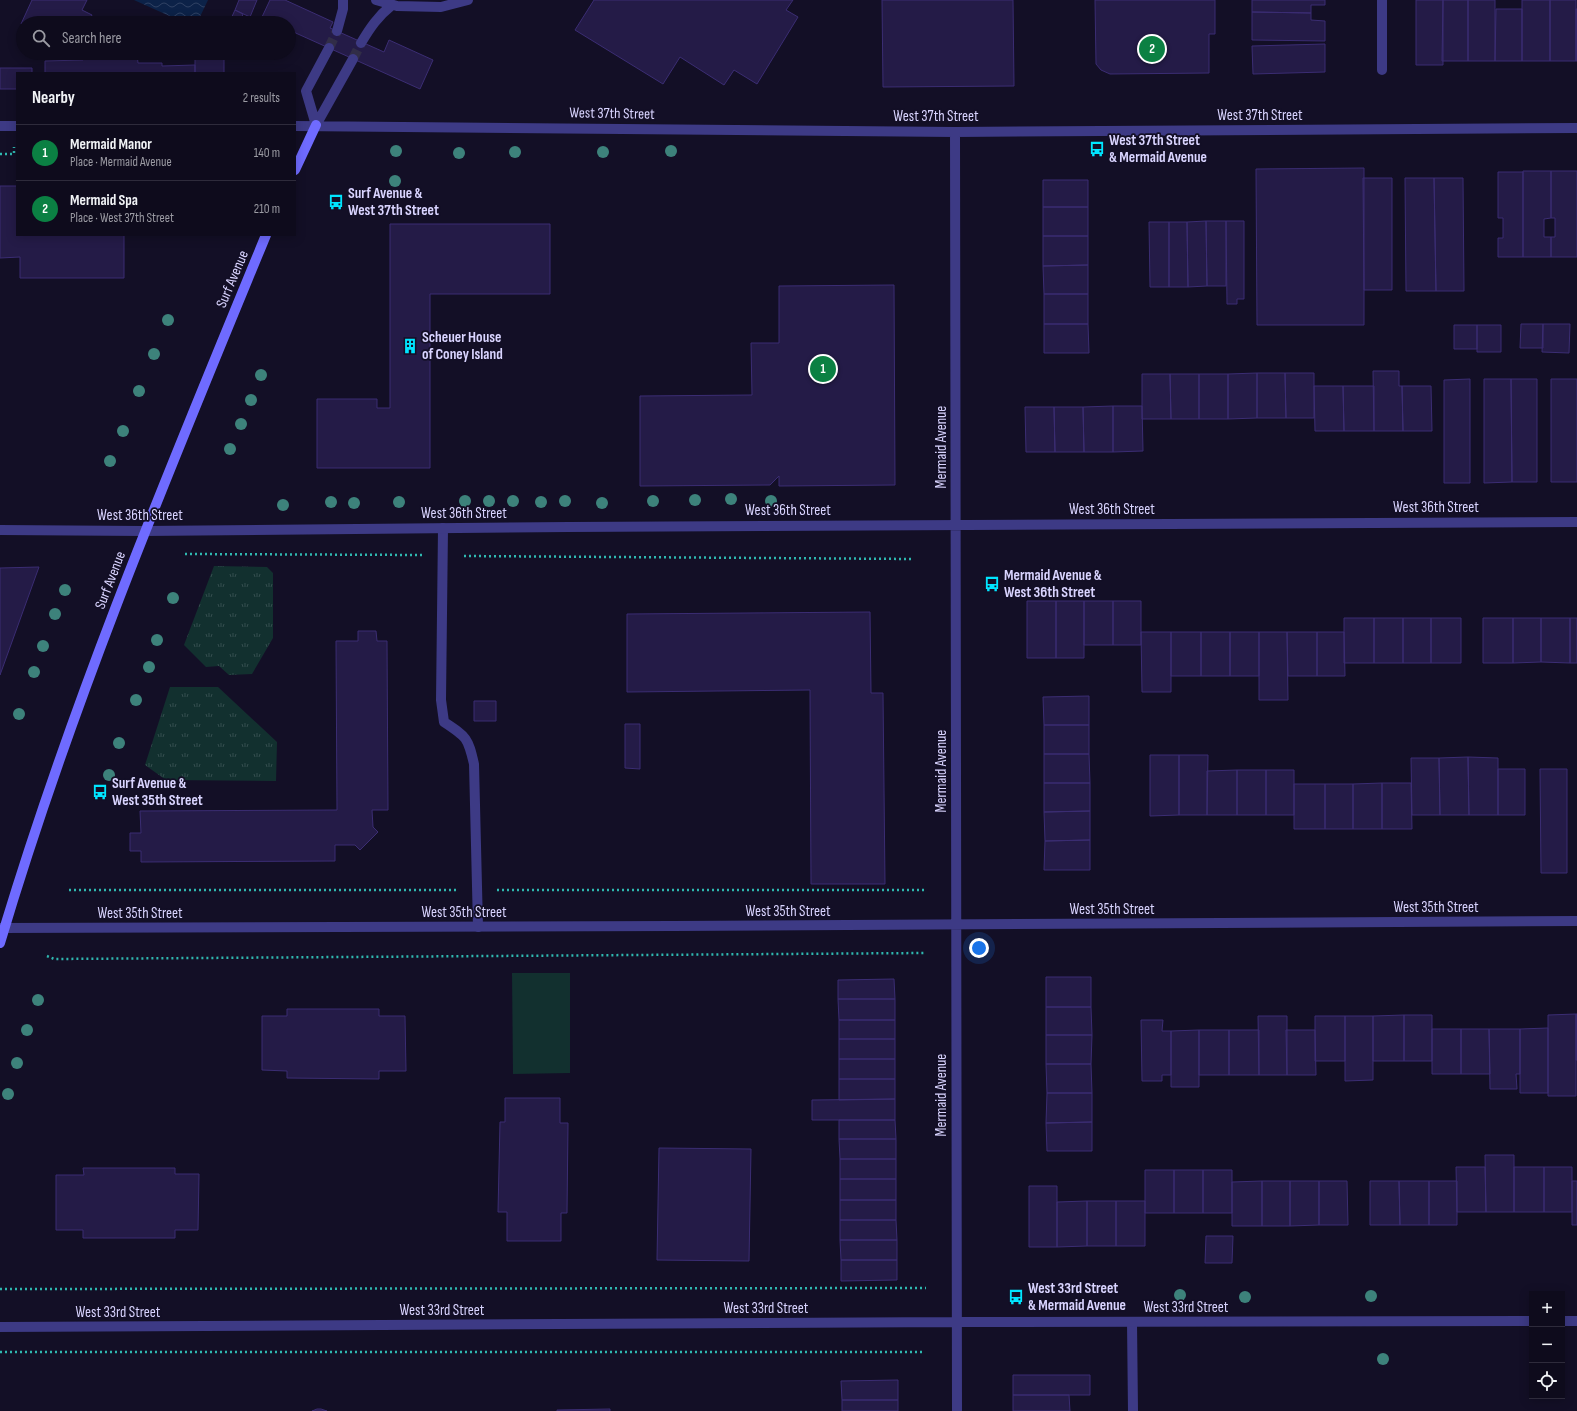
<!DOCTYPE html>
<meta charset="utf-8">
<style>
body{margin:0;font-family:"Sofia Sans Condensed",sans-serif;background:#171425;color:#f1f3f6}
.controls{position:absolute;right:12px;bottom:12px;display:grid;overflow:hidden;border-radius:0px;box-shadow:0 2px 10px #0003}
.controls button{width:36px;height:36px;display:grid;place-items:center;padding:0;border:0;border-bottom:1px solid #2e2b3b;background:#0e0b1c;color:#f1f3f6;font:20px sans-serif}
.you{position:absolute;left:979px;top:948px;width:14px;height:14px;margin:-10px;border:3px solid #fff;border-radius:50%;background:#1a73e8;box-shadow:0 0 0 6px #1a73e833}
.badge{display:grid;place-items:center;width:26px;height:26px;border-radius:50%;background:#0b8043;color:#fff;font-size:13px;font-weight:700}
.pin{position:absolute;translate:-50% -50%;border:2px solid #fff;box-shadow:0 1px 4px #0006}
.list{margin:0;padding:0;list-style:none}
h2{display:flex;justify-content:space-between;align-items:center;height:52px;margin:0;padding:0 16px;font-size:17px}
h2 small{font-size:13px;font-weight:400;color:#9b9ba3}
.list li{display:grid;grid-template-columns:26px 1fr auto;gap:12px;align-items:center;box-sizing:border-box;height:56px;padding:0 16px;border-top:1px solid #2e2b3b}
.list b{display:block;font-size:15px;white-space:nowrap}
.list p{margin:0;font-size:13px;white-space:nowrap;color:#9b9ba3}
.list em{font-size:13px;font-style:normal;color:#9b9ba3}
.icon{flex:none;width:22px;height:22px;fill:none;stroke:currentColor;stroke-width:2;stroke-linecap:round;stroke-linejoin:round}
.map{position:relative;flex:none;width:1577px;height:1411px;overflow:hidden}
.search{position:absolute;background:#0e0b1c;box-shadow:0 2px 10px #0003;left:16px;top:16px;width:280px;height:44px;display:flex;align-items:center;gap:10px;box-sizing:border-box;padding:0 14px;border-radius:22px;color:#9b9ba3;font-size:15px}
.panel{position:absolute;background:#0e0b1c;box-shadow:0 2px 10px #0003;left:16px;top:72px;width:280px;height:164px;border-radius:0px}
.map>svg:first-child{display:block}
.park{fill:url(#park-tufts)}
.pitch{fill:#12302f}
.water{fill:url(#water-waves)}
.building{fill:#241b47;stroke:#3b2d73}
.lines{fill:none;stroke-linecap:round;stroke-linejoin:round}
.street-tunnel{stroke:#312d47;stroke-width:10;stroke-dasharray:10 5;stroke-linecap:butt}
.path{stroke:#2fb8b0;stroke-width:2.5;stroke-dasharray:2 3;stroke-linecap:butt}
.lane{stroke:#3d3a85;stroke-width:10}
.street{stroke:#3d3a85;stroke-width:10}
.secondary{stroke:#6f6bff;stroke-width:10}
.tree{fill:#3d827b}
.labels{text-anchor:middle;stroke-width:3.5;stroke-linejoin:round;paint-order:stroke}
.street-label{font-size:15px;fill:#d9d4ff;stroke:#130f26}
.poi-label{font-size:15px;font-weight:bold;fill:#d9d4ff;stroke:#130f26;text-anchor:start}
</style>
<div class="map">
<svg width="1577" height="1411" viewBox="0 0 1577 1411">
<defs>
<pattern id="park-tufts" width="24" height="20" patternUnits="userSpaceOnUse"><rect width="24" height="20" fill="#12302f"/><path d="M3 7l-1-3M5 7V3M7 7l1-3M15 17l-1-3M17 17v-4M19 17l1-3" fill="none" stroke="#344d4e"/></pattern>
<pattern id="water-waves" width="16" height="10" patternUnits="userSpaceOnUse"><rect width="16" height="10" fill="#0c2248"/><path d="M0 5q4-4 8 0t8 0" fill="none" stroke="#2f4163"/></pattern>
</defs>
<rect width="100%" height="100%" fill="#130f26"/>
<path class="park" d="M214 566 267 567 273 573V638L252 674 229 675 219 666 206 667 184 645Z
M170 687H218L277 742 276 781 166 780 145 765Z"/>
<path class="pitch" d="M512 973H570V1073L513 1074Z"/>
<path class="water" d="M134 0H208L197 23H185Z"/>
<path class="building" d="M32 0H87L82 10 92 15 88 23H23V24H21Z
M239 0H257L250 17 235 10Z
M270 0H285L333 22 330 28 384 52 389 40 433 60 420 89 289 30V23H274L262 17Z
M594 0H793L786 10 798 17 757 84 734 70 724 85 680 57 663 84 575 30Z
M882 0H1013L1014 86 883 87Z
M1095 0H1215V34H1209V73L1110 74 1101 70 1096 64Z
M1252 0H1325V5H1311V13L1252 12Z
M1416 0H1443V65H1416Z
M1443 0H1468V61H1442Z
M1468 0H1495V61H1468Z
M1522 0H1550V61H1522Z
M1550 0H1576V61H1550Z
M1496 9H1522V61H1495Z
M1576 9H1577V61H1576Z
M235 10 243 14 240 23H229Z
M1252 12 1311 13V20L1325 21V41L1252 40Z
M1325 44V72L1253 74 1252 46Z
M195 53H202L211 56 214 53 224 59V73H195Z
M137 54 138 63H162V66L195 65V73H45V61L83 60V55Z
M0 68H32V73H17V89H0Z
M1364 168V325H1257L1256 169Z
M1523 171H1551V218L1544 219V237H1551V257H1523Z
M1551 171H1577V257H1551V237H1555V218H1551Z
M1498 172H1523V257H1498V238H1503V218H1498Z
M1363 178H1392V290H1364Z
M1405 178H1434L1436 291H1406Z
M1434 178H1463L1464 291H1436Z
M1043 180H1088V207H1043Z
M0 186H17V235H124V278H20V257L0 258Z
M1043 207H1088V236H1043Z
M1206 221H1226V286H1207Z
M1206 221 1207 286 1188 287 1187 222Z
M1226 221H1244V299H1237V304H1227Z
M1149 222H1169V287H1150Z
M1169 222H1187L1188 287H1169Z
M390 224H550V294H430V468H317V399H377V408H390Z
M1043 236H1088V265L1043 266Z
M1088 265V294H1044L1043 266Z
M894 285 895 485 779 486V476L770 485 640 486V396L752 395 751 343H779V286Z
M1044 294H1088V324H1044Z
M1044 324H1088L1089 353H1044Z
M1521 324H1543V348H1520Z
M1543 324H1570L1569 353 1542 352Z
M1454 325H1477V349H1454Z
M1477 325H1501V352H1477Z
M1373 371H1399V386H1402L1403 431H1374Z
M1257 373H1285L1286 418H1257Z
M1257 373V418L1228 419V374Z
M1285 373H1314V418H1286Z
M1142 374H1170L1171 419H1142Z
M1170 374H1199V419H1171Z
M1199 374H1228V419H1199Z
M1470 379V483H1444V380Z
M1484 379H1511L1512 482 1484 483Z
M1511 379H1537V482H1512Z
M1551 379H1577V482H1551Z
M1314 386H1343L1344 431H1315Z
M1343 386H1374V431H1344Z
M1402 386H1431L1432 431H1403Z
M1113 406H1142L1143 451 1113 452Z
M1113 406V452H1084L1083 407Z
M1025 407H1054L1055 452H1026Z
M1054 407H1083L1084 452H1055Z
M39 567 0 675V568Z
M1027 601H1056V658H1027Z
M1056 601H1084V658H1056Z
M1084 601H1113V645H1084Z
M1113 601H1141V645H1113Z
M870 612 871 693H883L885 884H811L810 690 627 692V614Z
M1344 618H1374V663H1344Z
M1374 618H1403V663H1374Z
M1403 618H1431V663H1403Z
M1431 618H1461V663H1431Z
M1483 618H1513V663H1483Z
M1513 618H1541V662L1513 663Z
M1541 618H1570V663L1541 662Z
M1570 618H1577V663H1570Z
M358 631H376L377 641H387L388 810H372L373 827 378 832 360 850 355 845H335V861L141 862V851H130V833H141L140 811 337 810 336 641H358Z
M1141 632H1171V692H1142Z
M1171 632H1201V676H1171Z
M1201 632H1230V676H1201Z
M1230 632H1259V676H1230Z
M1259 632H1287L1288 700H1259Z
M1287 632H1317V676H1288Z
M1317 632H1344L1345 676H1317Z
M1089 696V725H1044L1043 697Z
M474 701H496V721H474Z
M625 724H640V769L625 768Z
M1044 725H1089V754H1044Z
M1044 754H1089L1090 783H1044Z
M1150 755H1179V815L1150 816Z
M1179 755H1208L1207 815H1179Z
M1468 757 1498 758V815H1469Z
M1468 757 1469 815H1440L1439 758Z
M1411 758H1439L1440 815H1412Z
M1498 769H1525V815H1498Z
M1540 769H1567V873H1541Z
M1237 770H1266V815H1237Z
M1237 770V815H1207V771Z
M1266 770H1294V815H1266Z
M1044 783H1090V811L1044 812Z
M1382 783H1411L1412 829H1382Z
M1382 783V829H1353V784Z
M1294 784H1325V829H1294Z
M1325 784H1353V829H1325Z
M1090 811V840L1045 841 1044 812Z
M1090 840V870H1044L1045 841Z
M1046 977H1091V1007H1046Z
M894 979 895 999H838V980Z
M838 999H895V1020H839Z
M1046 1007H1091L1092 1035H1046Z
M287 1009H379V1016H405L406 1071H379V1079L287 1078V1071L262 1070V1016H287Z
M1576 1014H1577V1060H1576Z
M1576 1014V1096H1548V1015Z
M1404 1015H1432V1061H1404Z
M1404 1015V1061H1373V1016Z
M1258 1016H1287V1075H1259Z
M1315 1016H1345V1061H1315Z
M1345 1016H1373V1080L1345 1081Z
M839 1020H895V1039H839Z
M1141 1020H1163L1162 1031H1171V1075H1162V1081H1142Z
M1548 1028V1093H1520V1029Z
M1432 1029H1461V1074H1432Z
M1461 1029H1489L1490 1074H1461Z
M1489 1029H1520V1074H1516L1517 1089H1490Z
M1199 1030H1229V1075H1199Z
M1199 1030V1087H1171V1031Z
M1229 1030H1259V1075H1229Z
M1286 1030H1315L1316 1075H1287Z
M1046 1035H1092L1091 1064H1046Z
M839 1039H895V1059H839Z
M839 1059H895V1079H839Z
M1046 1064H1091L1092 1093H1047Z
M839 1079H895V1099L839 1100Z
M1047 1093H1092V1122L1046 1123Z
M505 1098H560V1123H568L567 1213H561V1241H507V1212H498L500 1122H505Z
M895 1099V1120H812V1100Z
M839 1120H895L896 1139H839Z
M1092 1122V1151H1047L1046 1123Z
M839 1139H896V1159H840Z
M659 1148 751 1149 749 1261 657 1260Z
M1485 1155H1514V1212H1486Z
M840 1159H896V1179H840Z
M1456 1167H1485L1486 1212H1457Z
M1514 1167H1544V1212H1514Z
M1544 1167H1572V1212H1544Z
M83 1168H175V1174H199L198 1230H175V1238H83V1230H56V1175H84Z
M1145 1170H1174V1213H1145Z
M1174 1170H1203V1213H1174Z
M1203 1170H1232V1213H1203Z
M840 1179H896V1200H840Z
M1262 1181H1290V1226H1262Z
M1262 1181V1226H1232V1182Z
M1290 1181H1319V1225L1290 1226Z
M1319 1181H1347L1348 1225H1319Z
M1370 1181H1399L1400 1225H1370Z
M1399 1181H1429V1225H1400Z
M1429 1181H1457V1225H1429Z
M1572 1181H1577V1225H1572Z
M1029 1186H1057V1247H1029Z
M840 1200H896V1220H840Z
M1087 1201H1116V1246H1087Z
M1087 1201V1246L1057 1247V1202Z
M1116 1201H1145V1246H1116Z
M840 1220H896L897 1240H840Z
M1206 1236H1233L1232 1263H1205Z
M840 1240H897V1260H841Z
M841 1260H897V1280L841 1281Z
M1013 1375H1090V1395H1013Z
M898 1380V1400H842L841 1381Z
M1013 1395H1069L1070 1411H1013Z
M842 1400H898V1411H842Z
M317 1409H321L327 1411H312Z
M610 1409V1411H557V1410Z"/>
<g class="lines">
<path class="street-tunnel" d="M329 48 337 31
M353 59 361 43"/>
<path class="path" d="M0 154H14V147
M185 554 423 555
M464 556 913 559
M69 890H458
M497 890H924
M47 956 54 959 925 953
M0 1289 926 1288
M0 1352H925"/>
<path class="lane" d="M443 528 441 700 444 722C467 737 468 738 474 764L478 927
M1132 1322 1133 1411"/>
<path class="street" d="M376 0 397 6 441 7 468 0
M1382 0V70
M337 31 343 9V0
M361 43C370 28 378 16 392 5
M316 125 306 91 329 48
M316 125 353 59
M0 126H17
M295 126 955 132 1577 128
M955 132 957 1411
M0 530 144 531 569 527 1577 522
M0 928 673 926 1577 921
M1562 1321H1577
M0 1327 956 1322 1532 1321"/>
<path class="secondary" d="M295 170 316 125
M0 943C72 701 170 468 266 235"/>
</g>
<g class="tree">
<circle cx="396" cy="151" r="6"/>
<circle cx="671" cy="151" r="6"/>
<circle cx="515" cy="152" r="6"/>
<circle cx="603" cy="152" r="6"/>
<circle cx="459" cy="153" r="6"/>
<circle cx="395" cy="181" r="6"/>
<circle cx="168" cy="320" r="6"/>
<circle cx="154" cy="354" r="6"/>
<circle cx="261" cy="375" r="6"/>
<circle cx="139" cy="391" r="6"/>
<circle cx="251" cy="400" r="6"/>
<circle cx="241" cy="424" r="6"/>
<circle cx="123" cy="431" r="6"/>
<circle cx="230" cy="449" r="6"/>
<circle cx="110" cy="461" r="6"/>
<circle cx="731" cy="499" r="6"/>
<circle cx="695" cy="500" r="6"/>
<circle cx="465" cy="501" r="6"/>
<circle cx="489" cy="501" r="6"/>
<circle cx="513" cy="501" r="6"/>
<circle cx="565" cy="501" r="6"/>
<circle cx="653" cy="501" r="6"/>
<circle cx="771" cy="501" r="6"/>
<circle cx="331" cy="502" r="6"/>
<circle cx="399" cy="502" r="6"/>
<circle cx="541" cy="502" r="6"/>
<circle cx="354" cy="503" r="6"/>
<circle cx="602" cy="503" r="6"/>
<circle cx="283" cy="505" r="6"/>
<circle cx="65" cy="590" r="6"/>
<circle cx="173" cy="598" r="6"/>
<circle cx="55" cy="614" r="6"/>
<circle cx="157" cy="640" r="6"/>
<circle cx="43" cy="646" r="6"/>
<circle cx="149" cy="667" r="6"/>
<circle cx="34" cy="672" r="6"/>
<circle cx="136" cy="700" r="6"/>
<circle cx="19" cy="714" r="6"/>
<circle cx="119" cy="743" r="6"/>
<circle cx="109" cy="775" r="6"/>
<circle cx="38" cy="1000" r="6"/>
<circle cx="27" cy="1030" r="6"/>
<circle cx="17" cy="1063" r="6"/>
<circle cx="8" cy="1094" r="6"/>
<circle cx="1180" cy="1295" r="6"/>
<circle cx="1371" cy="1296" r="6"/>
<circle cx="1245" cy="1297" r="6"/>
<circle cx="1383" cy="1359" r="6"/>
</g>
<defs>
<symbol id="bus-bare" viewBox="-9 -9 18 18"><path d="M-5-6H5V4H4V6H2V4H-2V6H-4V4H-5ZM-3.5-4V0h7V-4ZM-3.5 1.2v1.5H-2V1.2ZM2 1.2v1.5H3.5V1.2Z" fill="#00e5ff" stroke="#130f26" stroke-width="2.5" paint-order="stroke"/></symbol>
<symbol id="building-bare" viewBox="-9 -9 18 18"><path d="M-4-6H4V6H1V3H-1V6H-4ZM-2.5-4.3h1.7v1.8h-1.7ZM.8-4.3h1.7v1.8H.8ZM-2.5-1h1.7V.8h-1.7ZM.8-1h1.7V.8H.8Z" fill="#00e5ff" stroke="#130f26" stroke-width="2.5" paint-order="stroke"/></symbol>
</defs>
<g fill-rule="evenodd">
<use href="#bus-bare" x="1086" y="138" width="22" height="22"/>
<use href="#bus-bare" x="325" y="191" width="22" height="22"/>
<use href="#building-bare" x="399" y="335" width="22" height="22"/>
<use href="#bus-bare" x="981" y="573" width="22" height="22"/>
<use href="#bus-bare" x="89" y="781" width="22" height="22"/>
<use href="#bus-bare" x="1005" y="1286" width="22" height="22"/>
</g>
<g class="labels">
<g class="street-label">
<text transform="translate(612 113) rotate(1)" y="5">West 37th Street</text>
<text x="1260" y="120">West 37th Street</text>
<text x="936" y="121">West 37th Street</text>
<text transform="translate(232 279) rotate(-67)" y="5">Surf Avenue</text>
<text transform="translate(941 447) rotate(-90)" y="5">Mermaid Avenue</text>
<text x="1436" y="512">West 36th Street</text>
<text x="1112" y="514">West 36th Street</text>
<text x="788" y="515">West 36th Street</text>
<text x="464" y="518">West 36th Street</text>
<text x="140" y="520">West 36th Street</text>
<text transform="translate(110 580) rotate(-69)" y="5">Surf Avenue</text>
<text transform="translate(941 771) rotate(-90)" y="5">Mermaid Avenue</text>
<text x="1436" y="912">West 35th Street</text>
<text x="1112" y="914">West 35th Street</text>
<text x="788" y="916">West 35th Street</text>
<text x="464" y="917">West 35th Street</text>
<text x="140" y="918">West 35th Street</text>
<text transform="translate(941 1095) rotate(-90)" y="5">Mermaid Avenue</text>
<text x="1186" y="1312">West 33rd Street</text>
<text x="766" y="1313">West 33rd Street</text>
<text x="442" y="1315">West 33rd Street</text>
<text x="118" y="1317">West 33rd Street</text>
</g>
<g class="poi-label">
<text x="1109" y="145">West 37th Street<tspan x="1109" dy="17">&amp; Mermaid Avenue</tspan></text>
<text x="348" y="198">Surf Avenue &amp;<tspan x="348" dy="17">West 37th Street</tspan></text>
<text x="422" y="342">Scheuer House<tspan x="422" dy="17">of Coney Island</tspan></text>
<text x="1004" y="580">Mermaid Avenue &amp;<tspan x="1004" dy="17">West 36th Street</tspan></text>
<text x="112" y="788">Surf Avenue &amp;<tspan x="112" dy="17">West 35th Street</tspan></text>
<text x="1028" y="1293">West 33rd Street<tspan x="1028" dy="17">&amp; Mermaid Avenue</tspan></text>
</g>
</g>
</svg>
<div class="controls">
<button>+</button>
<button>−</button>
<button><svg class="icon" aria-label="locate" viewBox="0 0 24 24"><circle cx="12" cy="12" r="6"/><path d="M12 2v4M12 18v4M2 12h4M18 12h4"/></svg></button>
</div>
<div class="you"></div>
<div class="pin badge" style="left:823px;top:369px">1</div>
<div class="pin badge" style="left:1152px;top:49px">2</div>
<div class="search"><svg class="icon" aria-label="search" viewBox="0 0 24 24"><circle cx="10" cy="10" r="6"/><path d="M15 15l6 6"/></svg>Search here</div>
<section class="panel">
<h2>Nearby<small>2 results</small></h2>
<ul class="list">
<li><span class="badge">1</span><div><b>Mermaid Manor</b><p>Place · Mermaid Avenue</p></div><em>140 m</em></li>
<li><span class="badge">2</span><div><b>Mermaid Spa</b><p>Place · West 37th Street</p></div><em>210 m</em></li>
</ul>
</section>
</div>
